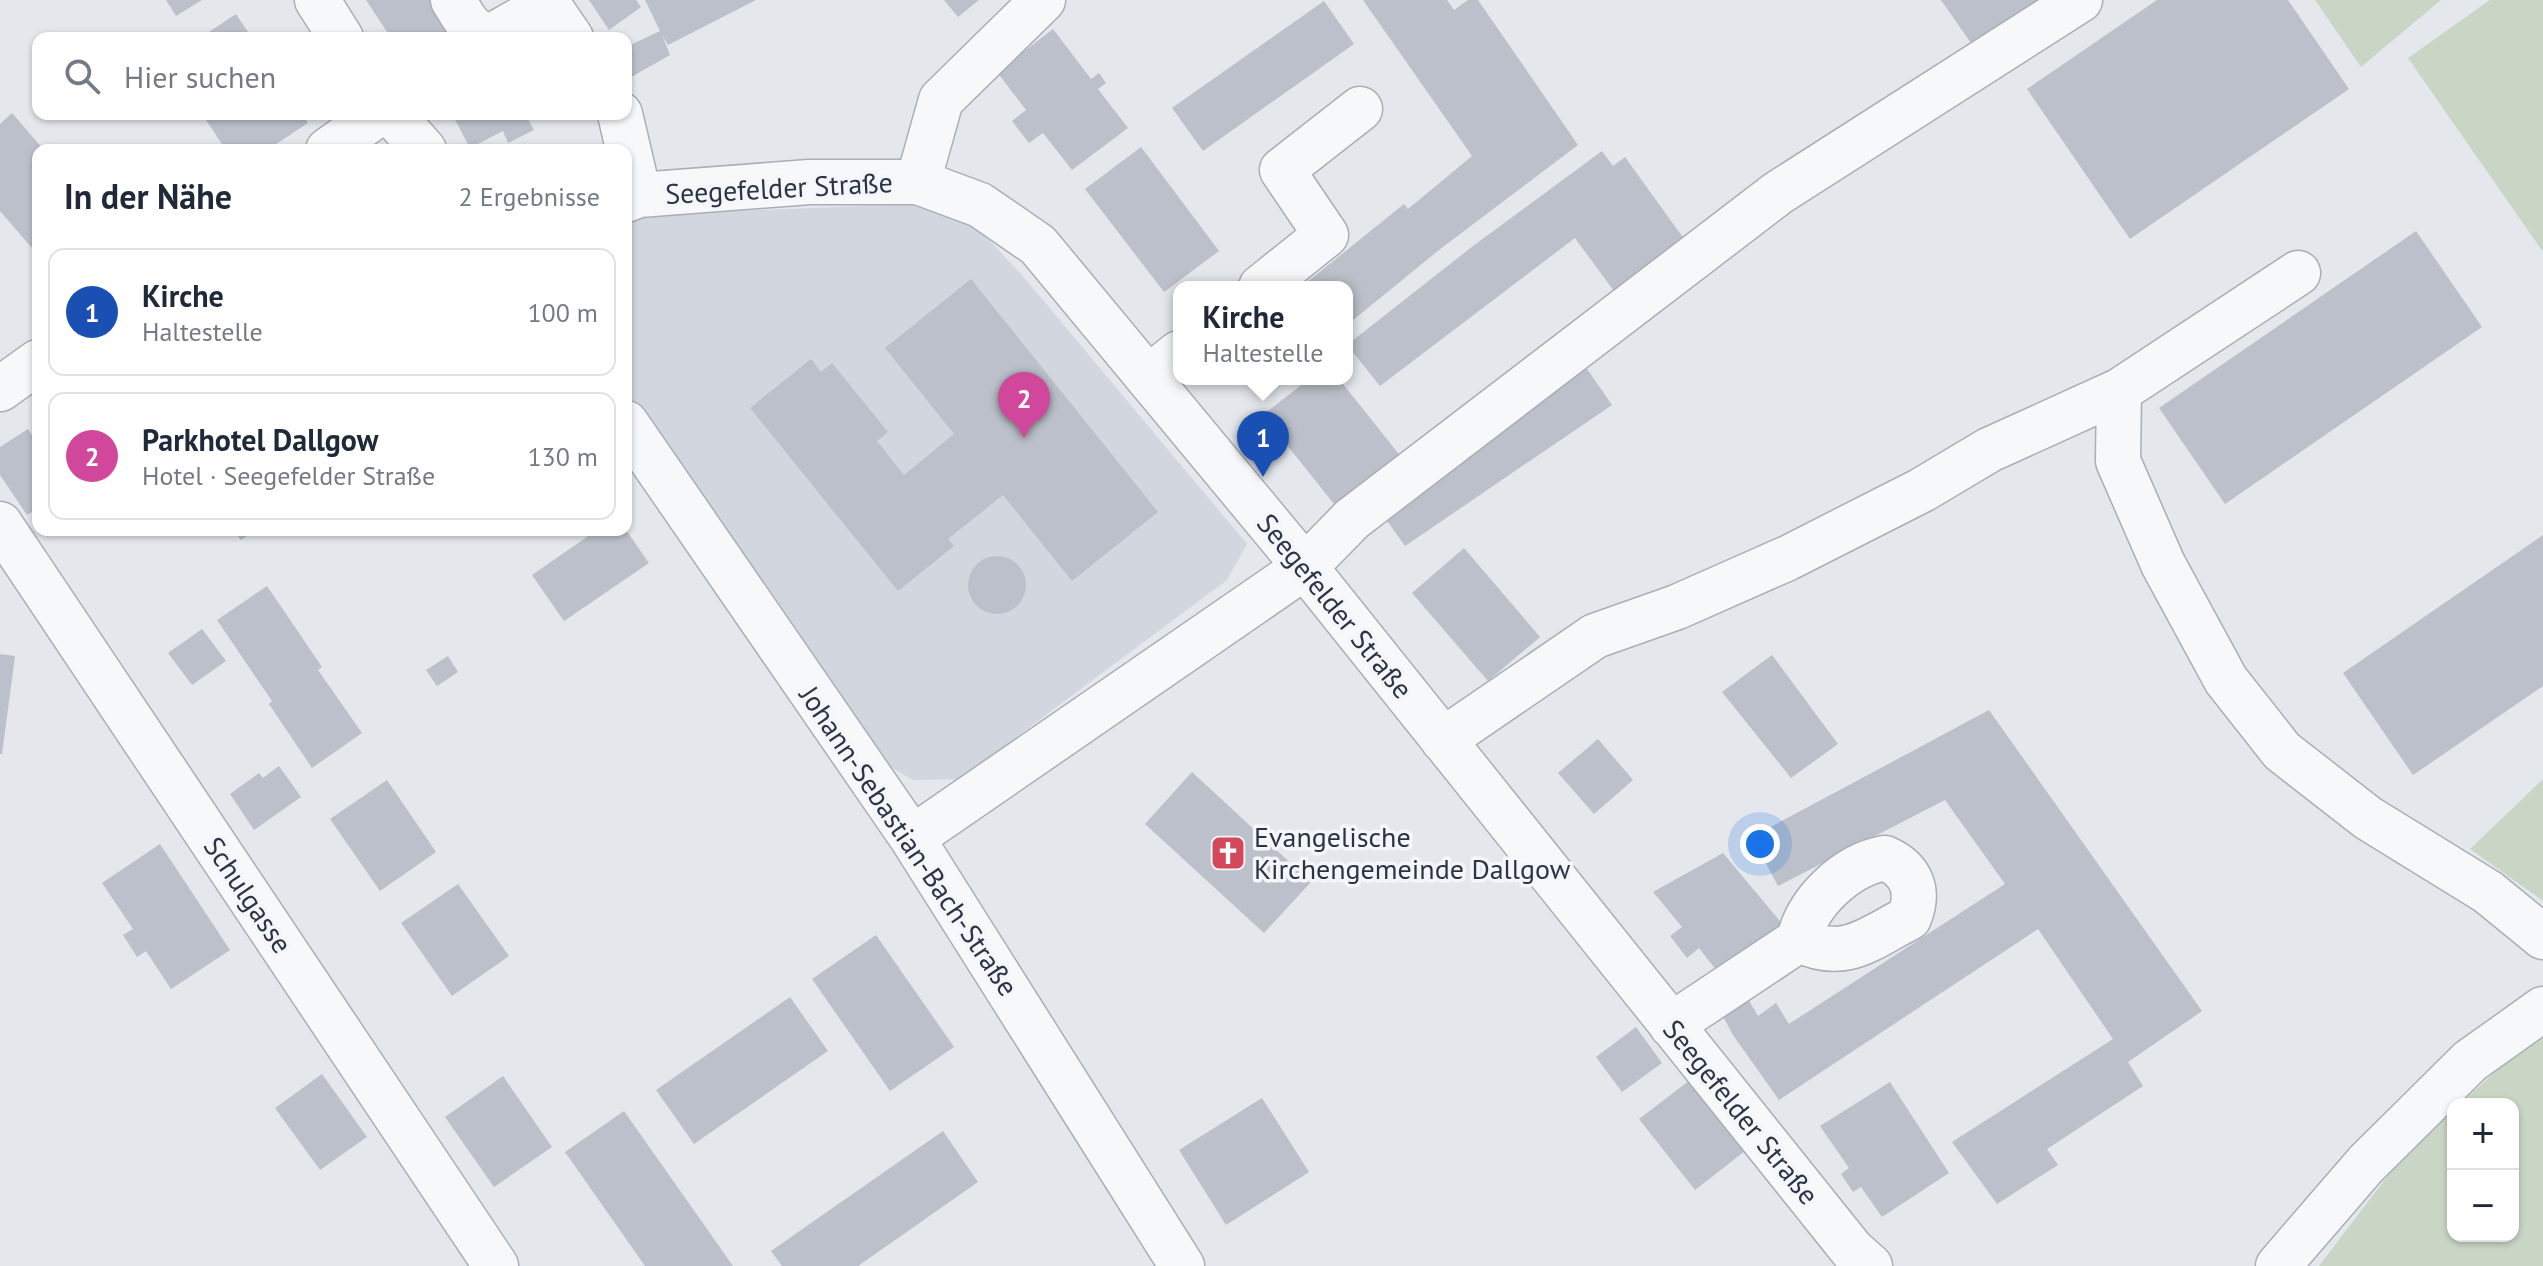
<!DOCTYPE html>
<html lang="de">
<meta charset="utf-8">
<style>
body{margin:0;font-family:"PT Sans",sans-serif;background:#f2f2f3;color:#1f2937}
.controls{position:absolute;right:24px;bottom:24px;display:grid;overflow:hidden;border-radius:16px;box-shadow:0 2px 6px #0004}
.controls button{width:72px;height:72px;display:grid;place-items:center;padding:0;border:0;border-bottom:2px solid #e0e1e3;background:#fff;color:#1f2937;font:40px sans-serif}
.you{position:absolute;left:1760px;top:844px;width:28px;height:28px;margin:-20px;border:6px solid #fff;border-radius:50%;background:#1a73e8;box-shadow:0 0 0 12px #1a73e833}
.badge{display:grid;place-items:center;width:52px;height:52px;border-radius:50%;background:#d1495b;color:#fff;font-size:26px;font-weight:700}
.pin{position:absolute;translate:-50% -66px;filter:drop-shadow(0 2px 4px #0008)}
.pin::after{content:'';position:absolute;top:42px;width:28px;height:24px;background:inherit;clip-path:polygon(0 0,100% 0,50% 100%)}
.popup{position:absolute;left:1173px;top:281px;width:180px;height:104px;box-sizing:border-box;display:grid;place-content:center;border-radius:16px;background:#fff;filter:drop-shadow(0 2px 6px #0005);font-size:26px;white-space:nowrap;color:#747a83}
.popup b{font-size:30px;color:#1f2937}
.popup::after{content:'';position:absolute;left:50%;top:100%;margin-left:-16px;border:16px solid transparent;border-top-color:#fff}
.list{margin:0;padding:0;list-style:none}
h2{display:flex;justify-content:space-between;align-items:center;height:104px;margin:0;padding:0 32px;font-size:34px}
h2 small{font-size:26px;font-weight:400;color:#747a83}
.list li{display:grid;grid-template-columns:52px 1fr auto;gap:24px;align-items:center;box-sizing:border-box;height:128px;margin:0 16px 16px;padding:0 16px;border:2px solid #e0e1e3;border-radius:16px}
.list b{display:block;font-size:30px;white-space:nowrap}
.list p{margin:0;font-size:26px;white-space:nowrap;color:#747a83}
.list em{font-size:26px;font-style:normal;color:#747a83}
.icon{flex:none;width:44px;height:44px;fill:none;stroke:currentColor;stroke-width:2;stroke-linecap:round;stroke-linejoin:round}
.map{position:relative;flex:none;width:2543px;height:1266px;overflow:hidden}
.search{position:absolute;background:#fff;box-shadow:0 2px 6px #0004;left:32px;top:32px;width:600px;height:88px;display:flex;align-items:center;gap:20px;box-sizing:border-box;padding:0 28px;border-radius:16px;color:#747a83;font-size:30px}
.panel{position:absolute;background:#fff;box-shadow:0 2px 6px #0004;left:32px;top:144px;width:600px;height:392px;border-radius:16px}
.map>svg:first-child{display:block}
.built{fill:#d2d6de}
.green{fill:#c9d6c5}
.building{fill:#bbc0ca}
.lines{fill:none;stroke-linecap:round;stroke-linejoin:round}
.minor-casing{stroke:#a9aeb7;stroke-width:47}
.minor{stroke:#f7f8fa;stroke-width:44}
.labels{text-anchor:middle;stroke-width:7;stroke-linejoin:round;paint-order:stroke}
.street-label{font-size:28px;fill:#2b3445;stroke:#f4f6f9}
.poi-label{font-size:28px;fill:#2b3445;stroke:#f4f6f9;text-anchor:start}
</style>
<div class="map">
<svg width="2543" height="1266" viewBox="0 0 2543 1266">
<rect width="100%" height="100%" fill="#e4e7ec"/>
<path class="built" d="M913 204 971 221 1021 274 1247 544 1227 580 960 779 913 780 871 755 626 392V220L634 215Z"/>
<path class="green" d="M2315 0H2441L2361 67Z
M2490 0H2543V252L2408 58Z
M2543 779V901L2470 849Z
M2543 1028V1266H2319L2399 1161 2453 1111V1236H2513V1104H2460Z"/>
<path class="building" d="M166 0H202L176 16Z
M366 0H436L461 38H391Z
M589 0H636L641 7 609 30Z
M645 0H756L668 45 662 35 670 55 626 80V47L660 31Z
M944 0H979L958 17Z
M1363 0H1447L1454 10 1468 0H1478L1578 145 1439 250 1347 325V287H1301L1404 204 1408 209 1472 156Z
M1941 0H2040L1973 46Z
M2157 0H2288L2349 89 2130 239 2027 89Z
M1324 1 1354 44 1203 151 1172 108Z
M236 14 252 38H200Z
M1053 29 1091 79 1099 73 1106 83 1098 89 1128 128 1072 170 1043 133 1029 143 1012 121 1026 110 997 72Z
M12 113 44 150H38V255L0 211V124Z
M202 114H302L308 123 267 150H226Z
M452 114H537L528 119 534 130 508 143 503 131 470 148Z
M1141 147 1219 251 1164 292 1085 189Z
M1602 151 1613 166 1625 157 1692 250 1622 302 1575 238 1380 386 1347 345 1473 246Z
M2416 231 2482 327 2225 504 2159 408Z
M971 279 1158 512 1072 581 1003 495 948 539 954 546 898 591 750 408 811 359 821 372 832 363 888 432 877 441 904 475 954 434 885 348Z
M1585 366 1612 405 1405 546 1378 508Z
M1309 379H1339L1402 458 1338 509 1263 415Z
M28 429 38 444V508L27 515 0 475V447Z
M233 530H255L241 540Z
M597 530H626L649 563 564 621 532 575Z
M2543 535V686L2413 775 2343 673Z
M1464 548 1540 637 1488 681 1412 593Z
M968 585a29 29 0 1 1 58 0a29 29 0 1 1-58 0Z
M267 586 322 667 318 670 362 733 312 768 269 704 272 701 217 620Z
M202 629 226 661 192 685 168 653Z
M0 654 15 656 2 754H0Z
M1772 655 1838 744 1791 778 1722 692Z
M448 656 458 672 437 686 426 670Z
M1989 710 2202 1011 2128 1062 2143 1086 2047 1149 2058 1165 1997 1204 1952 1142 2113 1039 2038 929 1779 1100 1733 1035 1720 1011 1745 994 1758 1016 1776 1003 1789 1024 2005 884 1945 800 1778 886 1752 837Z
M1598 739 1633 780 1594 814 1558 773Z
M279 766 301 797 254 830 230 794 259 773 263 778Z
M1192 772 1311 882 1264 933 1145 824Z
M387 780 436 852 380 891 330 819Z
M160 844 230 950 171 989 146 951 137 957 123 935 133 929 102 883Z
M1723 853 1784 926 1720 975 1699 948 1687 958 1670 936 1682 927 1653 892Z
M458 884 509 956 452 996 401 923Z
M876 935 954 1047 890 1091 812 979Z
M790 997 828 1051 694 1144 656 1090Z
M1636 1027 1662 1063 1622 1092 1596 1057Z
M322 1074 367 1137 320 1170 275 1108Z
M503 1076 552 1147 494 1187 445 1117Z
M1690 1080 1745 1151 1695 1190 1639 1119Z
M1890 1082 1949 1173 1882 1217 1861 1187 1853 1192 1841 1174 1849 1168 1820 1126Z
M1262 1098 1309 1172 1226 1225 1179 1150Z
M624 1111 733 1266H645L565 1152Z
M943 1131 978 1182 858 1266H782L771 1251Z"/>
<g class="lines">
<defs>
<path id="minor" d="M317 0 341 38
M453 0C463 16 470 33 490 37L548 4
M545 0 571 38
M392 114 424 150
M620 114 639 195
M328 150 378 114
M918 182 941 100 1043 0
M626 200 639 195 809 182H918L980 205 1038 245 1305 567 1852 1250 1870 1266
M1261 287 1326 235 1282 170 1360 109
M1148 378 1179 353
M0 389 38 362
M2119 391 2118 461 2163 564 2226 680 2282 751 2368 818 2488 892 2543 937
M626 423 912 838 1182 1266
M0 524 496 1266
M1443 740 1595 636 1677 607 1788 558 1922 490 1989 450 2119 391 2298 273
M912 838 1305 567 1352 519 1778 193 2080 0
M1671 1025 1799 940C1807 902 1846 865 1885 858 1912 870 1920 891 1909 918 1868 939 1845 962 1799 940
M2278 1266 2366 1164 2470 1061 2543 1009"/>
</defs>
<use href="#minor" class="minor-casing"/>
<use href="#minor" class="minor"/>
</g>
<defs>
<symbol id="church-square" viewBox="-11 -11 22 22"><rect x="-9" y="-9" width="18" height="18" rx="4" fill="#d1495b" stroke="#f4f6f9"/><path d="M-1.2-6h2.4v3.5h3.3v2.4h-3.3V6h-2.4V-.1h-3.3v-2.4h3.3Z" fill="#fff"/></symbol>
</defs>
<g fill-rule="evenodd">
<use href="#church-square" x="1208" y="833" width="40" height="40"/>
</g>
<g class="labels">
<g class="street-label">
<text transform="translate(779 188) rotate(-3)" y="10">Seegefelder Straße</text>
<text transform="translate(1335 606) rotate(51)" y="10">Seegefelder Straße</text>
<text transform="translate(909 841) rotate(56)" y="10">Johann-Sebastian-Bach-Straße</text>
<text transform="translate(248 895) rotate(56)" y="10">Schulgasse</text>
<text transform="translate(1741 1112) rotate(51)" y="10">Seegefelder Straße</text>
</g>
<g class="poi-label">
<text x="1254" y="847">Evangelische<tspan x="1254" dy="32">Kirchengemeinde Dallgow</tspan></text>
</g>
</g>
</svg>
<div class="controls">
<button>+</button>
<button>−</button>
</div>
<div class="you"></div>
<div class="pin badge" style="left:1263px;top:477px;background:#1a4fb4">1</div>
<div class="popup"><b>Kirche</b>Haltestelle</div>
<div class="pin badge" style="left:1024px;top:438px;background:#d1479c">2</div>
<div class="search"><svg class="icon" aria-label="search" viewBox="0 0 24 24"><circle cx="10" cy="10" r="6"/><path d="M15 15l6 6"/></svg>Hier suchen</div>
<section class="panel">
<h2>In der Nähe<small>2 Ergebnisse</small></h2>
<ul class="list">
<li><span class="badge" style="background:#1a4fb4">1</span><div><b>Kirche</b><p>Haltestelle</p></div><em>100 m</em></li>
<li><span class="badge" style="background:#d1479c">2</span><div><b>Parkhotel Dallgow</b><p>Hotel · Seegefelder Straße</p></div><em>130 m</em></li>
</ul>
</section>
</div>
